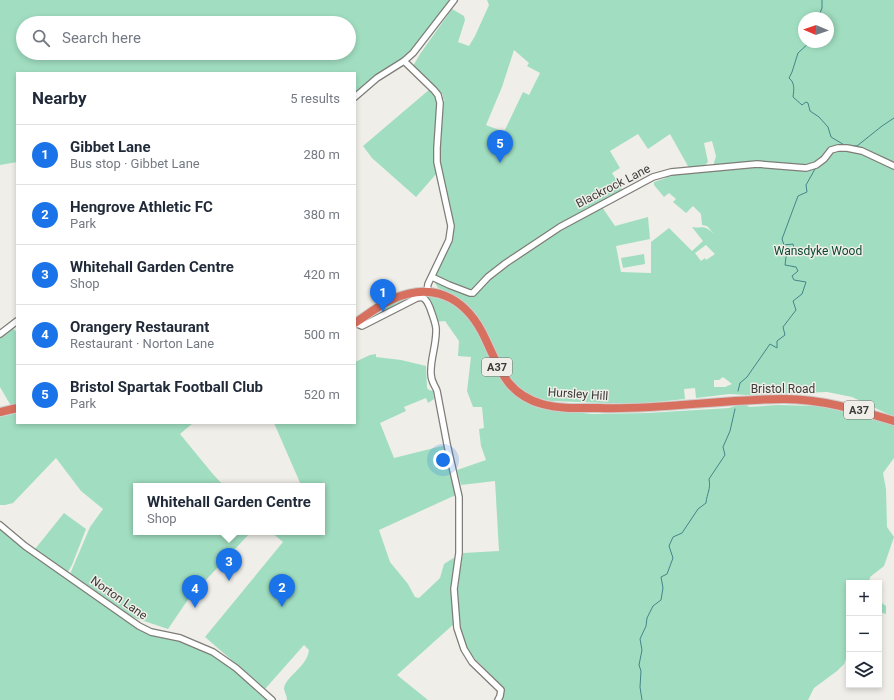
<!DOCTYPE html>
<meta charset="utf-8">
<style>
body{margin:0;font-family:Roboto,sans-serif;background:#f6f6f7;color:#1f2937}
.controls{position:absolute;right:12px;bottom:12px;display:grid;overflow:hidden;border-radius:0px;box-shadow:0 2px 6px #0003}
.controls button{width:36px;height:36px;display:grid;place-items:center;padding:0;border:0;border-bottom:1px solid #e0e1e3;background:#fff;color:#1f2937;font:20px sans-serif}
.compass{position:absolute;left:798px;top:12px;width:36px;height:36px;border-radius:50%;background:#fff;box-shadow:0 2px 6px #0003;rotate:272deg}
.you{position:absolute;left:443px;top:460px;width:14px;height:14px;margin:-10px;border:3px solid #fff;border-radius:50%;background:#1a73e8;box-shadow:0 0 0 6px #1a73e833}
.badge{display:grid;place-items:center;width:26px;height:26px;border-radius:50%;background:#1a73e8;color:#fff;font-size:13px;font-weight:700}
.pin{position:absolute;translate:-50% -33px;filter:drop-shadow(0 1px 2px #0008)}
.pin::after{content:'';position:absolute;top:21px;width:14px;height:12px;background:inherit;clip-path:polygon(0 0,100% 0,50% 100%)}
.popup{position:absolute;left:133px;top:483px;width:192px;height:52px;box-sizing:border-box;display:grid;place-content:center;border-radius:0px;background:#fff;filter:drop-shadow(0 1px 3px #0005);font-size:13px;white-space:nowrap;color:#747a83}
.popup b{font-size:15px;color:#1f2937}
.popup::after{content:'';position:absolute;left:50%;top:100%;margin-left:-8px;border:8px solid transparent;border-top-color:#fff}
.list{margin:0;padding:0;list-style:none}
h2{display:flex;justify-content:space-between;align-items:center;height:52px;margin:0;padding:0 16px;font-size:17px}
h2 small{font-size:13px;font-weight:400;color:#747a83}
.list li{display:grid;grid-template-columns:26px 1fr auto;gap:12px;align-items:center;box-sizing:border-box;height:60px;padding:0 16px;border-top:1px solid #e0e1e3}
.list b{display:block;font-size:15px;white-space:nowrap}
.list p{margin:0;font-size:13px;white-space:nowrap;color:#747a83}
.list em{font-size:13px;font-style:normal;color:#747a83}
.icon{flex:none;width:22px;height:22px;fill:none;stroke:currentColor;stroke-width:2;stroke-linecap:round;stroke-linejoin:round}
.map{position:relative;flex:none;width:894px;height:700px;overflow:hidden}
.search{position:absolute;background:#fff;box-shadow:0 2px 6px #0003;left:16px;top:16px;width:340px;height:44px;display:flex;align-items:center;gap:10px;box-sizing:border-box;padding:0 14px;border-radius:22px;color:#747a83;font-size:15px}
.panel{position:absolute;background:#fff;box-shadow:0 2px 6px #0003;left:16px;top:72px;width:340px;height:352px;border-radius:0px}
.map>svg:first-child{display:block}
.green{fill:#a1dec1;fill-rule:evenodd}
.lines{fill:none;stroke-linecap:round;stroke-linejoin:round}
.stream{stroke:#448489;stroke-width:1}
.minor-casing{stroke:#7e7d77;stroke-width:8}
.highway-casing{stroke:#cccccb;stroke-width:10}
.minor{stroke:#fff;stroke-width:5.5}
.highway{stroke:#d7705f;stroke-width:8}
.labels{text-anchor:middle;stroke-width:3;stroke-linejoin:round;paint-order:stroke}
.shield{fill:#f0eee8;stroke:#71716d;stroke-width:1}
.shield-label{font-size:11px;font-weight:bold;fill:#3b3b38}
.street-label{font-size:12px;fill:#3b3b38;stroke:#f0eee8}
.park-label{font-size:12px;fill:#0d4933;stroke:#f0eee8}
</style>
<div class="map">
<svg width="894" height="700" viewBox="0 0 894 700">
<rect width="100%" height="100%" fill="#f0eee8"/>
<path class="green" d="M0 0H452L412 52 355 97V73H17V162L0 165ZM23 23H349V53H23Z
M487 0H894V164L870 152 843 150 859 152 894 169V417L852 397 827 392 746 395 730 394 696 398 695 388 684 389 685 399 637 404 550 401 534 397 527 393 513 383 505 373 467 305 450 293 438 288 432 277 450 233 437 162 440 103 445 100 443 99V95L413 66 420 54 452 9 464 16 465 20 458 42 469 46 475 36 489 5ZM804 18H828V42H804ZM514 50 529 63 527 66 540 73 529 95 523 92 504 132 486 125 502 87ZM638 134 648 149 670 134 689 168 662 173 666 178 654 182V185L664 197 669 193 676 199 673 202 686 213 693 206 701 214 702 225 707 226 713 233C702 224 704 229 692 227L703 241 692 251 669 228 651 242V273L621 272 616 246 650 239 648 217 615 226 602 207 555 234 500 271 506 263 570 218 623 191 612 173 620 168 610 151ZM712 141 716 156 713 166H704L708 162 704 143ZM706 245 715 254 706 260 705 258 701 261 695 253ZM723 377 732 384 725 387H714V380H719Z
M430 89 435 94 437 99 435 147 437 173 416 197 372 158 363 146Z
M644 254 645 264 623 268 621 258Z
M427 295C455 301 470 315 483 341 489 354 492 366 500 378L547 408 573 412 592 414 648 413 729 408 735 406 741 401 749 407 778 405 819 406 863 416 894 425V458L883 473 886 489 887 527 894 537 884 566 870 577 869 583H849V651L847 656 844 664 837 671 814 688 808 700H501L504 691C498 684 493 676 486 670 481 664 473 658 469 652 452 622 457 585 463 553L499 551 495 481 461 485 457 470 486 460 481 446 479 429 484 428 482 407H473L467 391 471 357 458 356 459 341 445 321 435 322Z
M415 296 389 310 381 312C388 302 404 299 415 296Z
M10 328 15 330 17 334V405L11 406 0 387V337L1 335Z
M376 354V357L401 360 426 366 427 388 429 390 433 391 434 399 428 403 426 398 404 407 406 411 380 423 394 458 446 445 458 494 379 530 390 562 408 584 415 597 419 598 440 578 444 564 455 557 457 559 451 592 455 623 397 675 428 700H287C287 696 284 691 284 688 287 675 307 667 309 650L304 645 265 689 205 637 283 542 271 532H322V486H300L301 485 274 423H355V362L370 355Z
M17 413V423H193L180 434 212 473 224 486H136V532H251L189 598 168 629 129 616 70 574 90 527 103 509 81 491 56 458 13 503 5 505H0V417Z
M64 513 86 529 72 565 68 572 35 549Z
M0 527 138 628 180 640 213 654 222 659 270 700H0Z
M879 601 886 606V614L879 612Z"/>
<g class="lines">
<path class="stream" d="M818 18 822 8V0
M810 42 798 53 792 72 789 78C795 83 794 89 793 97L802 105 806 102 808 103 810 111 819 117 828 127 831 137 846 146
M852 146H857L882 126 894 118
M819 160 825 153
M738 391 740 383 747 377 770 344 777 348V341L785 335 783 327 796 310 793 301 802 294 806 282 794 280 792 276 798 271 796 267 785 265 786 257 794 248 793 244 784 245 782 239 798 196 807 192 806 185 815 169
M642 700 640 687 641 671 639 665 642 650 640 639 646 626 647 618 653 606 661 600 663 588 661 577 667 574 673 558 669 546 673 537 682 533 698 509 706 503C707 493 711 489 709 479L725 455 723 447 730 431 735 409"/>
<defs>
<path id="minor" d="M404 61 434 90 438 95 440 103 437 148V162L451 226 449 240 428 284 427 291
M355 97 377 78 404 61 413 53 454 0
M432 277 449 285 470 293H473L488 277 506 263 560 227 653 177 671 172 757 164 806 168 816 165 824 159 831 150 838 148H847L862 151 894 166
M355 323 362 326 417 298C425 296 427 301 430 308 432 314 435 321 436 328 437 344 430 359 431 374 431 382 435 385 437 391L447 444 459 497V553L454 589 457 628 464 649 472 662 501 690 500 696 498 700
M0 334 17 321
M0 525 25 546 139 626 151 632 180 638 213 652 236 668 272 700"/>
<path id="highway" d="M355 323C367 315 379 305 393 299 431 282 463 296 482 332 498 363 503 393 542 404 560 409 580 408 599 408 661 410 722 399 784 399 822 399 858 410 894 421
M0 412 17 408"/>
</defs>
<use href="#minor" class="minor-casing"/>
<use href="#highway" class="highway-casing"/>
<use href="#minor" class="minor"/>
<use href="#highway" class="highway"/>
</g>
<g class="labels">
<g class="shield">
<rect x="482" y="358" width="30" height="18" rx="3"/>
<rect x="844" y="401" width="30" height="18" rx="3"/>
</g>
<g class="shield-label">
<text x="497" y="371">A37</text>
<text x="859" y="414">A37</text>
</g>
<g class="street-label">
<text transform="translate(613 186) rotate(-27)" y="4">Blackrock Lane</text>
<text x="783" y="393">Bristol Road</text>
<text transform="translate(578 394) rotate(4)" y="4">Hursley Hill</text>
<text transform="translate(119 598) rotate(35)" y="4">Norton Lane</text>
</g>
<g class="park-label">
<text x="818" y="255">Wansdyke Wood</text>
</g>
</g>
</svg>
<div class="controls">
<button>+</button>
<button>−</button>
<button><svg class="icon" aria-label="layers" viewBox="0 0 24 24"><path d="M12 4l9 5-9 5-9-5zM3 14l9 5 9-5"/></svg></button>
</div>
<svg class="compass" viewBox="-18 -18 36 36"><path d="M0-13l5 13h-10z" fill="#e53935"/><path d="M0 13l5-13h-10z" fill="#747a83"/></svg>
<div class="you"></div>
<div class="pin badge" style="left:383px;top:312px">1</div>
<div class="pin badge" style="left:282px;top:607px">2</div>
<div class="pin badge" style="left:229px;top:581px">3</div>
<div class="popup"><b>Whitehall Garden Centre</b>Shop</div>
<div class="pin badge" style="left:195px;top:608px">4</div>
<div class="pin badge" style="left:500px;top:163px">5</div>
<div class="search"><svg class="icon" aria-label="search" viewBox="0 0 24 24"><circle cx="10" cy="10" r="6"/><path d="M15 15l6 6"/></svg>Search here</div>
<section class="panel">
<h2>Nearby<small>5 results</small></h2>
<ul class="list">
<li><span class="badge">1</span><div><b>Gibbet Lane</b><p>Bus stop · Gibbet Lane</p></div><em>280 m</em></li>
<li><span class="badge">2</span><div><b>Hengrove Athletic FC</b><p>Park</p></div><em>380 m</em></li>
<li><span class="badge">3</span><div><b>Whitehall Garden Centre</b><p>Shop</p></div><em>420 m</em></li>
<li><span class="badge">4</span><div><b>Orangery Restaurant</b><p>Restaurant · Norton Lane</p></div><em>500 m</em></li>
<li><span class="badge">5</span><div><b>Bristol Spartak Football Club</b><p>Park</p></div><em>520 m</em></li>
</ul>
</section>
</div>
